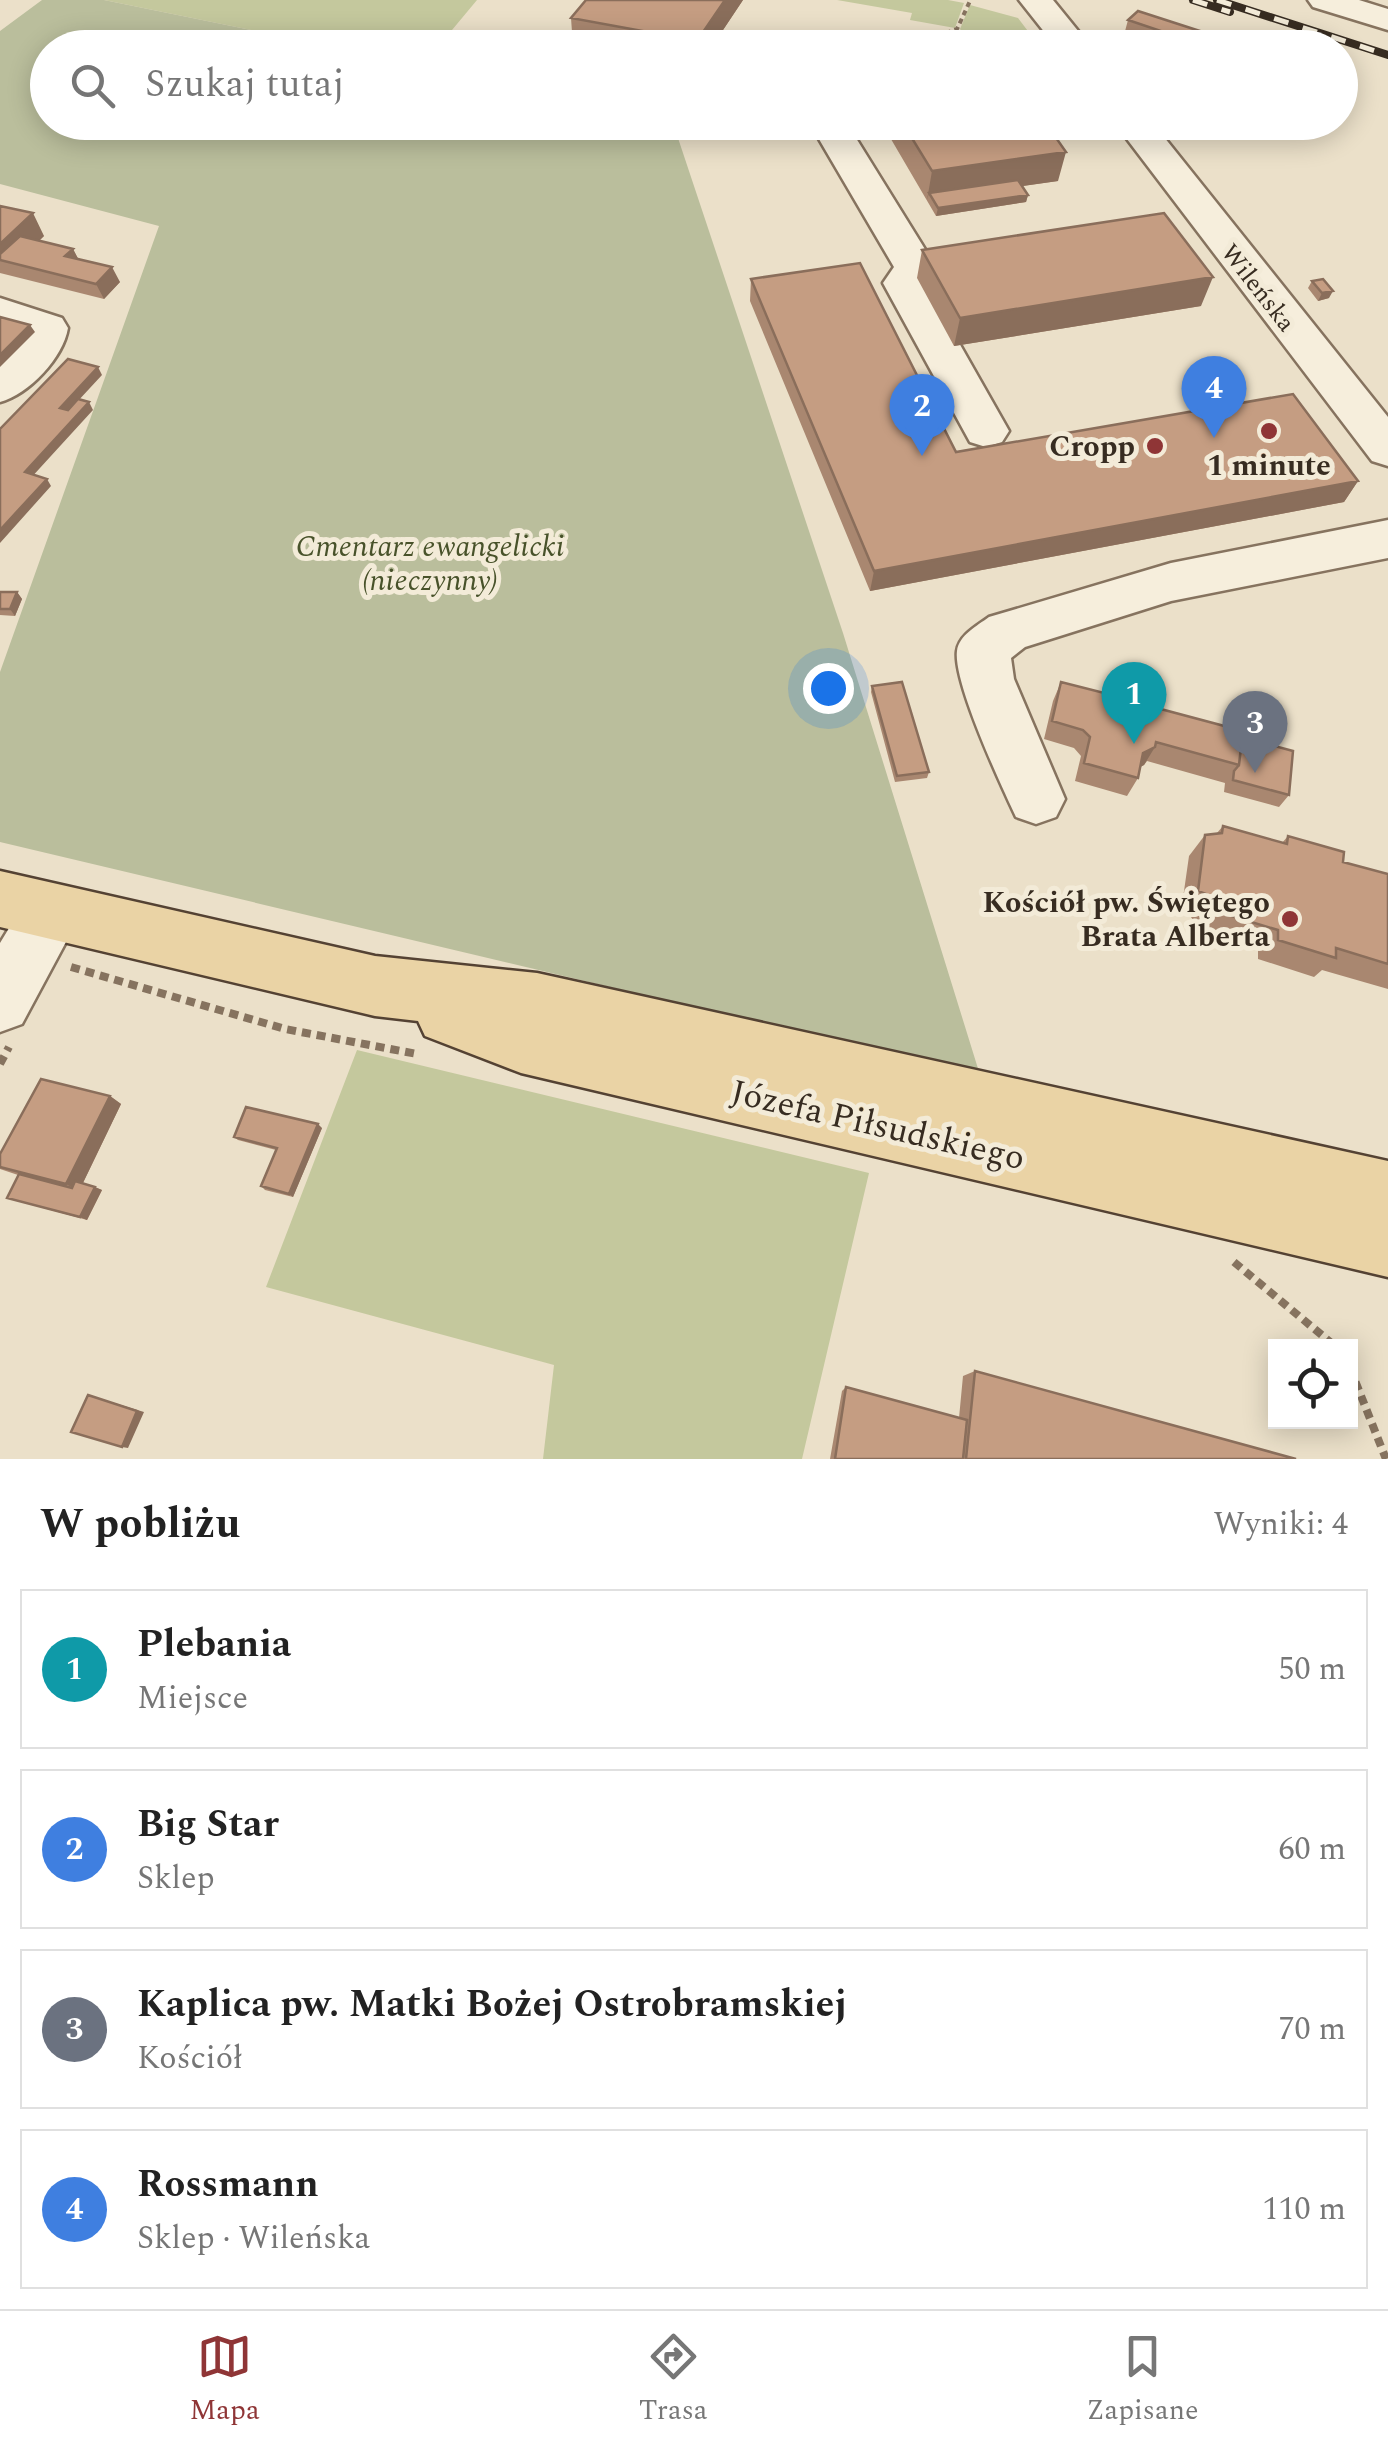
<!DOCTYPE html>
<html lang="pl">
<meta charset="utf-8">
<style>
body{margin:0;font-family:Spectral,serif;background:#f2f2f2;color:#222}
.controls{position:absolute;right:30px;bottom:30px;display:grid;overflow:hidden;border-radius:0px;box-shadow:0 5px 25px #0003}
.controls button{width:90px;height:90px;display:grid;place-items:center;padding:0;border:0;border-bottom:2px solid #e0e0e0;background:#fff;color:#222;font:50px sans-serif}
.you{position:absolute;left:828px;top:688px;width:35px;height:35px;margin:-25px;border:8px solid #fff;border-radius:50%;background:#1a73e8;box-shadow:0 0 0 15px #1a73e833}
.badge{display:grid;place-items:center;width:65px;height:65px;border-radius:50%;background:#8f3536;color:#fff;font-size:32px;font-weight:700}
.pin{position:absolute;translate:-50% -82px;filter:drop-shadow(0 2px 5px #0008)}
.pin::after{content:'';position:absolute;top:52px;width:35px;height:30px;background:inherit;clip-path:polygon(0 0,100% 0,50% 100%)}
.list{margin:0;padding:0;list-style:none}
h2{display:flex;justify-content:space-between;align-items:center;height:130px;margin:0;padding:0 40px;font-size:42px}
h2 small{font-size:32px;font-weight:400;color:#767676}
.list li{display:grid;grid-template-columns:65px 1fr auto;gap:30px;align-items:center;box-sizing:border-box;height:160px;margin:0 20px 20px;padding:0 20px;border:2px solid #e0e0e0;border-radius:0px}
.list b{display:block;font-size:38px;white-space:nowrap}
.list p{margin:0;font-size:32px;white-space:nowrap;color:#767676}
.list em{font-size:32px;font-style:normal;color:#767676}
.icon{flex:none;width:55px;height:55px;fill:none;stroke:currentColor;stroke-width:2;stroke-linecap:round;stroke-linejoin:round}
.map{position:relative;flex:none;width:1388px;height:1459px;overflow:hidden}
.search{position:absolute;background:#fff;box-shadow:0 5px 25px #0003;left:30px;right:30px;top:30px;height:110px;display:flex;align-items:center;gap:25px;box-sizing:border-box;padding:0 35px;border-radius:55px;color:#767676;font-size:38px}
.sheet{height:850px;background:#fff}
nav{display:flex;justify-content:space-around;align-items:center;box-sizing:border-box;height:140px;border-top:2px solid #e0e0e0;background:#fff;font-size:28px;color:#767676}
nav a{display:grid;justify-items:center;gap:5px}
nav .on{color:#8f3536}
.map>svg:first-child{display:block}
.green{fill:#c4c89d}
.cemetery{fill:#babe9c}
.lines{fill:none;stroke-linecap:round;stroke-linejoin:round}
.minor-casing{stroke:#86735f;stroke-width:5}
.major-casing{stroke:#544233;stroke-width:5}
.path-far1{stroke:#86735f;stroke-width:4;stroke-dasharray:5 4;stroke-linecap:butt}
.path{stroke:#86735f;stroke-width:8;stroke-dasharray:9 6;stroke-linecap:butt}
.minor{fill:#f6eedc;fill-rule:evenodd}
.major{fill:#ead3a5;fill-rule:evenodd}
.rail-casing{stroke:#372c21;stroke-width:8}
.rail{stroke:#f3ebd8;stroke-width:5;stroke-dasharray:15;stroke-linecap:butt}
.wall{fill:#a98770}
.shaded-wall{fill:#8a6e5b}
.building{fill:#c59d82;stroke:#8a6e5b;stroke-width:2.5}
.poi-dot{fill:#8f3536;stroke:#f3ebd8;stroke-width:4}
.labels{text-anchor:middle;stroke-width:10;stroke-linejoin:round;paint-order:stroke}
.far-street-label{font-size:25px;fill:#372c21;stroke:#f3ebd8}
.poi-label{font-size:30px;font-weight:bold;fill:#372c21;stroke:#f3ebd8;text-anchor:end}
.park-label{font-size:30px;font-style:italic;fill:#48522a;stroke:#f3ebd8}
.near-street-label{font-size:35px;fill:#372c21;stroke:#f3ebd8}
</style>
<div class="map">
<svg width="1388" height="1459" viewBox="0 0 1388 1459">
<rect width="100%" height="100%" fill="#ebe0c9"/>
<path class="green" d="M104 0H477L437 48 334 47Z
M837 0H948L964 3 955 28 910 20 912 13Z
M970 5 1018 18 1040 47H973L960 29Z
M357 1050 869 1173 802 1459H543L554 1365 266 1287Z"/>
<path class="cemetery" d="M42 0H104L334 47 48 48V122L673 123 843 633 980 1075 0 842V672L159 226 0 184V31Z"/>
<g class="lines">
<defs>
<path id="minor" d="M1019 0H1053L1092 48H1057Z
M1308 0H1359L1388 9V30L1313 7Z
M809 122H846L936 267 925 283 1009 431 1002 442 986 447 970 442 883 283 894 267Z
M1114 122H1152L1388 417V466L1372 461Z
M0 298 62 318 68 328C63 358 29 394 0 402V361L24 335 0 327Z
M1388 520V558L1171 601 1025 647 1011 658 1014 679 1065 799 1056 817 1036 824 1016 817C1001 785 953 682 957 651 959 635 977 626 989 617L1171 563Z
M52 884 73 892 82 912 22 1024 0 1032V943L31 892Z"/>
<path id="major" d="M0 871 375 956 537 973 1388 1161V1277L521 1073 425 1036 418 1021 375 1016 0 927Z"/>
</defs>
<use href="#minor" class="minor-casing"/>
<use href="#major" class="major-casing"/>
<path class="path-far1" d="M946 33 957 29 970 1"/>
<path class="path" d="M71 967 285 1029 417 1054
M0 1064 9 1047
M1234 1262 1335 1346
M1350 1368 1386 1459"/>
<use href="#minor" class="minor"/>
<use href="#major" class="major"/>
<defs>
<path id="rail" d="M1193 0 1230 12
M1217 0 1388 55"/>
</defs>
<use href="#rail" class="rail-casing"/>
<use href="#rail" class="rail"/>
</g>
<path class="wall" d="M586 0H743L711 48 573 46 571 18Z
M1128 20 1239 48H1161L1124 35Z
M881 122H1045L1058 181 1022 186 1028 195 1026 202 936 216Z
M0 206 44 236 39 241 73 249 78 259 120 282 104 299 0 273Z
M922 250 1201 306 954 346 917 278Z
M751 279 956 452 1358 481 1344 502 870 591 750 301Z
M1312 281 1329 298 1318 301 1308 288Z
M0 592H17L22 599 15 616 0 615Z
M1113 672 1142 704 1242 737 1289 795 1279 807 1224 792 1225 783 1147 761 1144 765 1140 767 1138 778 1127 796 1075 781 1081 756 1074 748 1044 739 1053 701 1061 682 1103 693Z
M872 686 929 772 927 778 895 782 871 692Z
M1223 826 1282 843 1288 836 1343 862 1388 874V989L1322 970 1314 977 1258 959V949L1194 930 1195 923 1189 914 1181 912 1189 856 1205 835 1217 833Z
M110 1096 121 1104 83 1183 102 1190 87 1220 7 1198 18 1175 0 1169V1154Z
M322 1128 293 1197 265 1190 261 1186 276 1150 238 1140 234 1137Z
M975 1371 1296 1459H830L842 1391 846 1387 959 1418 963 1376Z"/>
<path class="shaded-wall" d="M725 0H743L711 48H697V41Z
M1066 152 1058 181 932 199 929 193 927 200 932 171Z
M1028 195 1026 202 936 216 938 208Z
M33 213 44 236 15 263 0 260V244Z
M73 249 81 264 65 256Z
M112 267 120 282 104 299 96 284Z
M1213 277 1201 306 954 346 960 318Z
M1333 291 1329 298 1318 301 1322 293Z
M30 325 35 332 0 367V355Z
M98 367 102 375 64 416 60 408Z
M89 402 93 410 29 480 25 472Z
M47 479 51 486 0 543V530Z
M1358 481 1344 502 870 591 874 571Z
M17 592 22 599 15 616 10 609Z
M1155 747 1144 765 1132 771 1143 753Z
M110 1096 121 1104 79 1191 66 1184Z
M318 1124 322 1128 293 1197 289 1194Z
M95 1187 102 1190 87 1220 80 1217Z
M88 1395 144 1412 128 1448 122 1447Z"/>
<path class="building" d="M586 0H725L697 41 571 18Z
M1138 11 1240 44 1237 48H1211L1128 20Z
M902 122H1045L1066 152 932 171Z
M1018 180 1028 195 938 208 929 193Z
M0 206 33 213 0 244Z
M1164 213 1213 277 960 318 922 250Z
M20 236 73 249 65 256 112 267 96 284 0 260V254Z
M860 263 956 452 1293 394 1358 481 874 571 751 279Z
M1323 279 1333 291 1322 293 1312 281Z
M0 317 30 325 0 355Z
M68 359 98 367 60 408 68 410 78 399 89 402 25 472 47 479 0 530V429Z
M0 592H17L10 609H0Z
M1113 672 1146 680 1142 704 1243 731 1239 765 1156 742 1155 747 1143 753 1138 778 1084 763 1090 737 1083 730 1052 721 1061 682 1108 694Z
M902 682 929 772 897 776 872 686Z
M1242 737 1293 751 1289 795 1233 780 1234 771 1239 765Z
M1223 826 1287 844 1288 836 1344 852 1343 862 1388 874V964L1336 948V958L1278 940V930L1212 910 1213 903 1206 894 1198 891 1205 835 1222 833Z
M41 1079 110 1096 66 1184 0 1167V1154Z
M246 1107 318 1124 289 1194 261 1186 277 1148 234 1137Z
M19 1174 72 1188 75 1181 95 1187 80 1217 7 1198Z
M975 1371 1296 1459H966Z
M846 1387 967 1420 963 1459H835Z
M88 1395 137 1411 122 1447 71 1432Z"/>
<g class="poi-dot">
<circle cx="1269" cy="431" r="10"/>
<circle cx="1155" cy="446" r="10"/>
<circle cx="1290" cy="919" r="10"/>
</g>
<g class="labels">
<g class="far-street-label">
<text transform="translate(1259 287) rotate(52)" y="9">Wileńska</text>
</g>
<g class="poi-label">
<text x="1135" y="456">Cropp</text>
<text x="1269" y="475" text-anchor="middle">1 minute</text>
<text x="1270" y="912">Kościół pw. Świętego<tspan x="1270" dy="34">Brata Alberta</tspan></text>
</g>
<g class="park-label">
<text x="430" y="556">Cmentarz ewangelicki<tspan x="430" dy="34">(nieczynny)</tspan></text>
</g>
<g class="near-street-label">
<text transform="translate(878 1124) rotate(13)" y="12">Józefa Piłsudskiego</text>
</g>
</g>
</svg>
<div class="controls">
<button><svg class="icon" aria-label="locate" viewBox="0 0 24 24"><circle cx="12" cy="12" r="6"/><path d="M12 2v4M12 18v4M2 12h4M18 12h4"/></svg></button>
</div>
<div class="you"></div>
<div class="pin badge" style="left:1134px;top:744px;background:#0f9aa8">1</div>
<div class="pin badge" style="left:922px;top:456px;background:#3f7fe0">2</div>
<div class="pin badge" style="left:1255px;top:773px;background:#6b7280">3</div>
<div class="pin badge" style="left:1214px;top:438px;background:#3f7fe0">4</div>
<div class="search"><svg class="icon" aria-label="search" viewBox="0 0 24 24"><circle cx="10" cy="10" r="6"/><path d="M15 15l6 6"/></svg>Szukaj tutaj</div>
</div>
<section class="sheet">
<h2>W pobliżu<small>Wyniki: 4</small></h2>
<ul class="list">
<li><span class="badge" style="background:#0f9aa8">1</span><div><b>Plebania</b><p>Miejsce</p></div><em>50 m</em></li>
<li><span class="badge" style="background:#3f7fe0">2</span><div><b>Big Star</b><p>Sklep</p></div><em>60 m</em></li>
<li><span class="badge" style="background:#6b7280">3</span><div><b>Kaplica pw. Matki Bożej Ostrobramskiej</b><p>Kościół</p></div><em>70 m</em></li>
<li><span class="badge" style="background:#3f7fe0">4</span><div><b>Rossmann</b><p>Sklep · Wileńska</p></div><em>110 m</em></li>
</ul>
</section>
<nav>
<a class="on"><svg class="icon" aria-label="map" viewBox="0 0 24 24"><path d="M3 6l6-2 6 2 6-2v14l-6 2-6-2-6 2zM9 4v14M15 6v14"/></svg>Mapa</a>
<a><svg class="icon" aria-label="directions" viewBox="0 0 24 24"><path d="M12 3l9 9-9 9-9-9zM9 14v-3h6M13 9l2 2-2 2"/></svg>Trasa</a>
<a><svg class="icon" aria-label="saved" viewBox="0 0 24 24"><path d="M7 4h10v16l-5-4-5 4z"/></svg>Zapisane</a>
</nav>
